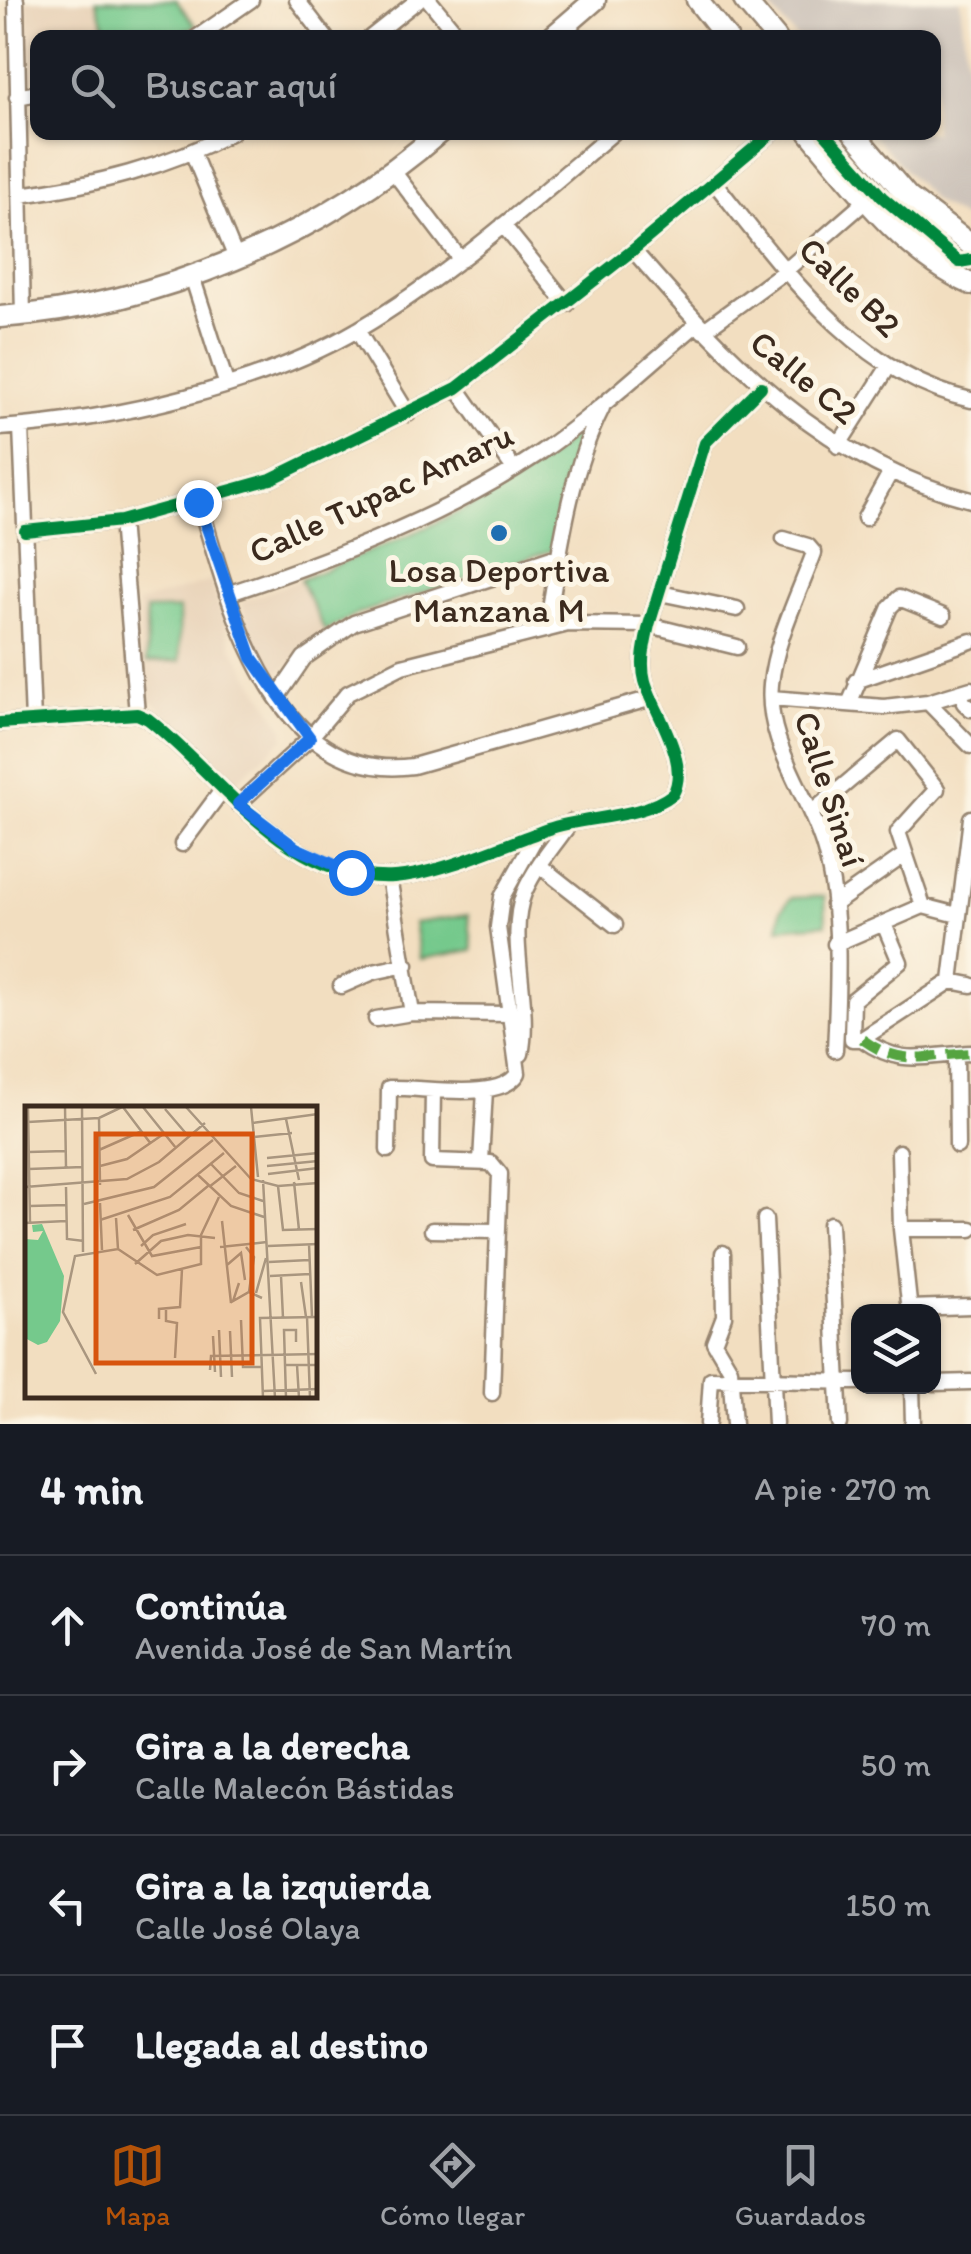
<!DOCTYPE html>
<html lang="es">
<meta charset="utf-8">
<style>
body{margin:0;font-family:Itim,sans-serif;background:#242831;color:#f1f3f6}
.controls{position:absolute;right:30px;bottom:30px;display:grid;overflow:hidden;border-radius:20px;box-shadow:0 2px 8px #0004}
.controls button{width:90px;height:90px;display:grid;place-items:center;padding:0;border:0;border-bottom:2px solid #363941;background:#171b24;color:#f1f3f6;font:50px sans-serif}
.stop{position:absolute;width:30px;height:30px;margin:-22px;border:8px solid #1a73e8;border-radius:50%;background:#fff}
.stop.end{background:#1a73e8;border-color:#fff;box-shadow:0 2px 10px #0008}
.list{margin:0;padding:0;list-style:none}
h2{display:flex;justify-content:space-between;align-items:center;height:130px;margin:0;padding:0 40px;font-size:42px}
h2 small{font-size:32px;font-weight:400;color:#9ea1a6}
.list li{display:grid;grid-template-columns:65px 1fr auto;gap:30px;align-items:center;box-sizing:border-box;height:140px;padding:0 40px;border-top:2px solid #363941}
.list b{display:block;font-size:38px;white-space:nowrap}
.list p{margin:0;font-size:32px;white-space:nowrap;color:#9ea1a6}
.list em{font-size:32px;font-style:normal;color:#9ea1a6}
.icon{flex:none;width:55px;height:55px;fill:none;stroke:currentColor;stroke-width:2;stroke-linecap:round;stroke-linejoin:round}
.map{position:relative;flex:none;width:971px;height:1424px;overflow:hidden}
.search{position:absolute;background:#171b24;box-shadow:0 2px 8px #0004;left:30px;right:30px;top:30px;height:110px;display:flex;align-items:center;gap:25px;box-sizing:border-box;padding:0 35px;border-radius:20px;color:#9ea1a6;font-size:38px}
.sheet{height:690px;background:#171b24}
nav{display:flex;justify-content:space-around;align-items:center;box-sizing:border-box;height:140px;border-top:2px solid #363941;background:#171b24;font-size:28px;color:#9ea1a6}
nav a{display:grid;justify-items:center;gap:5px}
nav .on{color:#b45309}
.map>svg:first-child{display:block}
.built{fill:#e7d0b5}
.industrial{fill:#ccc2b9}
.green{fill:#75c98c;stroke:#587a55;stroke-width:2.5}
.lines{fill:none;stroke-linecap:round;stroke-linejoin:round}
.street-casing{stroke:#96846f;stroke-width:19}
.secondary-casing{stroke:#96846f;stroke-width:25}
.street{stroke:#fff;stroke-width:14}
.secondary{stroke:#fff;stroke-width:20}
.quiet{stroke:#54a441;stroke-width:10;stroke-dasharray:20 10;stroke-linecap:butt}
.cycleway-casing{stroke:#fcf5e5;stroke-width:19}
.cycleway{stroke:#00873e;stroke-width:12}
.route{stroke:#1a73e8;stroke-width:12}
.poi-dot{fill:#1f6fb2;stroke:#fcf5e5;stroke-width:4}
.labels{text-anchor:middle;stroke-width:10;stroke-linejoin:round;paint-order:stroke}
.street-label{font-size:35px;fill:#3b2a1e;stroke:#fcf5e5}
.poi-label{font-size:35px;fill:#3b2a1e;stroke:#fcf5e5}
.inset-road{fill:none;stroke:#a9967f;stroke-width:2.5}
.view{fill:#d7540e;fill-opacity:0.15;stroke:#d7540e;stroke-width:5}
.inset-edge{fill:none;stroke:#3b2a1e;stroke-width:5}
</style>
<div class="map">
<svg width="971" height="1424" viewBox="0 0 971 1424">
<rect width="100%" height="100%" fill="#fcf5e5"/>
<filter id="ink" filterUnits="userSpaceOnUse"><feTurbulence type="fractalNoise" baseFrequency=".01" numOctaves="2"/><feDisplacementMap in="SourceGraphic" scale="20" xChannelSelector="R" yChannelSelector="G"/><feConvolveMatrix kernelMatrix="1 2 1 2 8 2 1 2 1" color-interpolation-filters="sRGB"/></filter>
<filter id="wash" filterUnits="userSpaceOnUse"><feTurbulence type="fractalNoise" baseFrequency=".0048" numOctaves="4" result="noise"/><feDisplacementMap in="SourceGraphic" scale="40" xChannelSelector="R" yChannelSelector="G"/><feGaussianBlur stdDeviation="2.25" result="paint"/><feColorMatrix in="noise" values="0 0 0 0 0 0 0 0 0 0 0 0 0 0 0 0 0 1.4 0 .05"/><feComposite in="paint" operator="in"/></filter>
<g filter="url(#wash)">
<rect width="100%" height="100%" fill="#f2dec0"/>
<path class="built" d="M27 0H97L109 37 38 38 37 80 29 82Z
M300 580 325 631 276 676 258 649 241 602Z
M211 581 233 649 284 729V738L236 782 141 690 138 603Z"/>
<path class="industrial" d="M764 0H960L971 101V223L935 202 871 133 934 132V38L796 37Z"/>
<path class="green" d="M96 0H176L196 26 170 37H109Z
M815 133H845L971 254V278L914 241Z
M581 428 586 429 553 550 360 613 325 631 300 580C396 539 507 503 581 428Z
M179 609 180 661 147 662 146 610Z
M825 896 826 924 779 928 781 910 791 898Z
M468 915 473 950 420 959 414 923Z"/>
</g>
<g filter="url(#ink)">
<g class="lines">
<defs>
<path id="street" d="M16 0 23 316
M297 0 326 38
M429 0 460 38
M196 38 251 0
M370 38 418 0
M17 97 38 93
M193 154 236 258
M393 171 461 260
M714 182C782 267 857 375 971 400
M20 195C94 185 166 168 232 132
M503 225 567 304
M633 250C728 360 825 463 971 500
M192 276 226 383
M357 330 408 414
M703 331 785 271 867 200
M457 388 514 469
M21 427 33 721
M0 428C114 420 260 387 359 329 452 274 532 201 614 132
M838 446 889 366
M199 501C229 603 273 785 413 766L652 698
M865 518 890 473
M121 521 137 714
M25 531 121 521 271 479 457 388 633 250 773 132
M784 539 808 546 814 553C799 594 775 641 771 684 765 745 810 795 825 851 842 913 838 986 835 1050
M660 593 737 609
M227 594C333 559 445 516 538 454 594 416 645 368 697 324
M547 627C559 555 569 473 602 408
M856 681 971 641
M278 696 304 658 354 623 558 556
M771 698 884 707 928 702 971 689
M928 702 971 746
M964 703 971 709
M849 704 890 607 899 598 943 616
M0 723 137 714 148 719C221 776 288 883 394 877 440 874 503 845 548 829 586 816 641 819 673 794 691 761 654 713 645 681 640 662 645 644 649 625L705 443 761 387
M238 804 310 738 348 693 402 666 568 624 649 625 737 647
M811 813 898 740 937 789 898 832 923 906
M182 844 223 789
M540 866 615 925
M389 877 412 1013
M833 905 903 856
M884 924 900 962 853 1000 852 1039H862L951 981 971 985
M835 944 923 906 958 915
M951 981 971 818
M341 986 373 972 406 965
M376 1019 412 1013 509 1014
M862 1039C902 1068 925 1055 971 1053
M521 1054C532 1003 506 938 524 893 535 867 555 844 571 822
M956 1054 957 1146
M433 1090 432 1161 491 1163 500 1174 492 1393
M388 1150 389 1088C419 1086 501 1103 518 1073L498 927 502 897 538 833
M899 1152 901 1229 910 1312
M481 1161 485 1090
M765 1219 775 1424
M830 1224 840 1424
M901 1229H971
M432 1230 495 1231
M723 1253 724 1316 714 1342 730 1369 734 1424
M909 1308 971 1306
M934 1383 971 1382
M912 1386 913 1424
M708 1424 711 1379 858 1382"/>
<path id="secondary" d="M697 0 727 38
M744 0 776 38
M551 38 595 0
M809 132C856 188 903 253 971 284
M853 132 908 197 971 245
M0 317C158 306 321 236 440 132"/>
</defs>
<use href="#street" class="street-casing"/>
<use href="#secondary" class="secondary-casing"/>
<use href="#street" class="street"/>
<use href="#secondary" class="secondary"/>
<path class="quiet" d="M862 1039C902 1068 925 1055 971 1053"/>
<defs>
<path id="cycleway" d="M824 132 882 197 959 262 971 260
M25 531 121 521 271 479 457 388 633 250 773 132
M0 723 137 714 148 719C221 776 288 883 394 877 440 874 503 845 548 829 586 816 641 819 673 794 691 761 654 713 645 681 640 662 645 644 649 625L705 443 761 387"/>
</defs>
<use href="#cycleway" class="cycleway-casing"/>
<use href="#cycleway" class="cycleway"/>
</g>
</g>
<g class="lines" filter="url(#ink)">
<path class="route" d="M198 502 252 658 310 738 238 804 296 848 351 872"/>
</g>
<circle class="poi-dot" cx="499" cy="533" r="10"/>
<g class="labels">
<g class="street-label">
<text transform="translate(850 287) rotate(44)" y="12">Calle B2</text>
<text transform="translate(804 377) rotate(39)" y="12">Calle C2</text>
<text transform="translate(381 493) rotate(-25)" y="12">Calle Tupac Amaru</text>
<text transform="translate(830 789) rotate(72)" y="12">Calle Sinaí</text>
</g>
<g class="poi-label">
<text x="499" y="582">Losa Deportiva<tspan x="499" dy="40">Manzana M</tspan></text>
</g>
</g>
<g transform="translate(25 1106)">
<rect width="292" height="292" fill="#f2dec0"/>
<path d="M17 118 39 170 35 215 22 236 13 239 0 232V133L13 134 18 125 8 126 7 119Z" fill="#75c98c"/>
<path class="inset-road" d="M3 1 5 117M40 1 41 61M57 1 58 146M98 1 126 38M118 1 151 42M161 1 226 73 253 80 293 77M226 1 233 71M140 3 164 31M74 12 75 79M261 13 274 74M3 16 74 12 97 1M228 17 293 8M229 31 267 27M74 44 117 25M4 46 40 45M242 52 293 47M186 58 214 87 238 95M75 60 102 53 140 27M242 60 293 55M4 63 58 61M243 68 293 62M173 69 206 100 239 111M238 74 250 292M269 76 274 124M253 80 258 124 293 123M0 81 102 73 134 56 180 17M41 81 42 133 59 135M184 81 211 60M75 97 77 144M59 98 129 81 188 34M5 100 41 99M103 109 127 150 176 141M91 112 93 143M75 114 145 91 199 47M197 115 206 197M0 117 41 115M108 124 154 104 183 80M284 138 287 211M116 140 128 129 161 118M243 140 293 138M195 141 242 136M221 141 229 151 224 186M244 156 284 154M110 158 136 135 163 129 190 132M202 159 216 147 220 174M245 170 285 168M256 170 258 212M276 176 281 211M214 177 208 195 224 186 237 192M231 187 241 152M141 204V215L152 217 150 252M282 211 285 292M134 213V203L155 201 157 163M216 214 218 261H236M194 224 196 271M205 225 207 271M188 230 190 266M261 259H293M272 259 274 292M185 264 186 250 293 248M71 268 38 206 50 150 93 143 132 169 176 158V129L194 91M238 285 293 283M238 292 235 212 293 211M261 292 259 224H271V236"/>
<path class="view" d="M71 28H227V257H71Z"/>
<rect width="292" height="292" class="inset-edge"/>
</g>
</svg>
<div class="controls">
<button><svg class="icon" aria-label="layers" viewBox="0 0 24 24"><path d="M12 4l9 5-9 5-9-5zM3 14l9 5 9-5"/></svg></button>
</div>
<div class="stop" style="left:351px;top:872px"></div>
<div class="stop end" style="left:198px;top:502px"></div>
<div class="search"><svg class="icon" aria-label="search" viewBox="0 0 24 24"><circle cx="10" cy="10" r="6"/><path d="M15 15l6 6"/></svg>Buscar aquí</div>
</div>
<section class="sheet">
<h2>4 min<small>A pie · 270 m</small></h2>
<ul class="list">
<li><svg class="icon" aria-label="ahead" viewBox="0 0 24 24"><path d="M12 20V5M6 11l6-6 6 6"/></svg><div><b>Continúa</b><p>Avenida José de San Martín</p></div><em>70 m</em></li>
<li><svg class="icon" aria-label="right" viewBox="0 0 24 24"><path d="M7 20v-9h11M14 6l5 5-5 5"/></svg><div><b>Gira a la derecha</b><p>Calle Malecón Bástidas</p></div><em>50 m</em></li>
<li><svg class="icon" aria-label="left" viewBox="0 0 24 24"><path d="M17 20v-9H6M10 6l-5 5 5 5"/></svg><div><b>Gira a la izquierda</b><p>Calle José Olaya</p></div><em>150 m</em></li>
<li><svg class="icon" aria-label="arrive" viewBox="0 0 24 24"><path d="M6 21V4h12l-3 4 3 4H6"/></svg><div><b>Llegada al destino</b></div></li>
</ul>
</section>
<nav>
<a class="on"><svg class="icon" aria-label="map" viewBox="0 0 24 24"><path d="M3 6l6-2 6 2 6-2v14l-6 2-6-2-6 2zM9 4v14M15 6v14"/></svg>Mapa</a>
<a><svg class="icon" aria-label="directions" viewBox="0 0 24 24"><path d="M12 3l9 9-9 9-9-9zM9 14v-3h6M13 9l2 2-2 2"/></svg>Cómo llegar</a>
<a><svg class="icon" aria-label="saved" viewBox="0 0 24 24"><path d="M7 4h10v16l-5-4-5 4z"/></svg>Guardados</a>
</nav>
